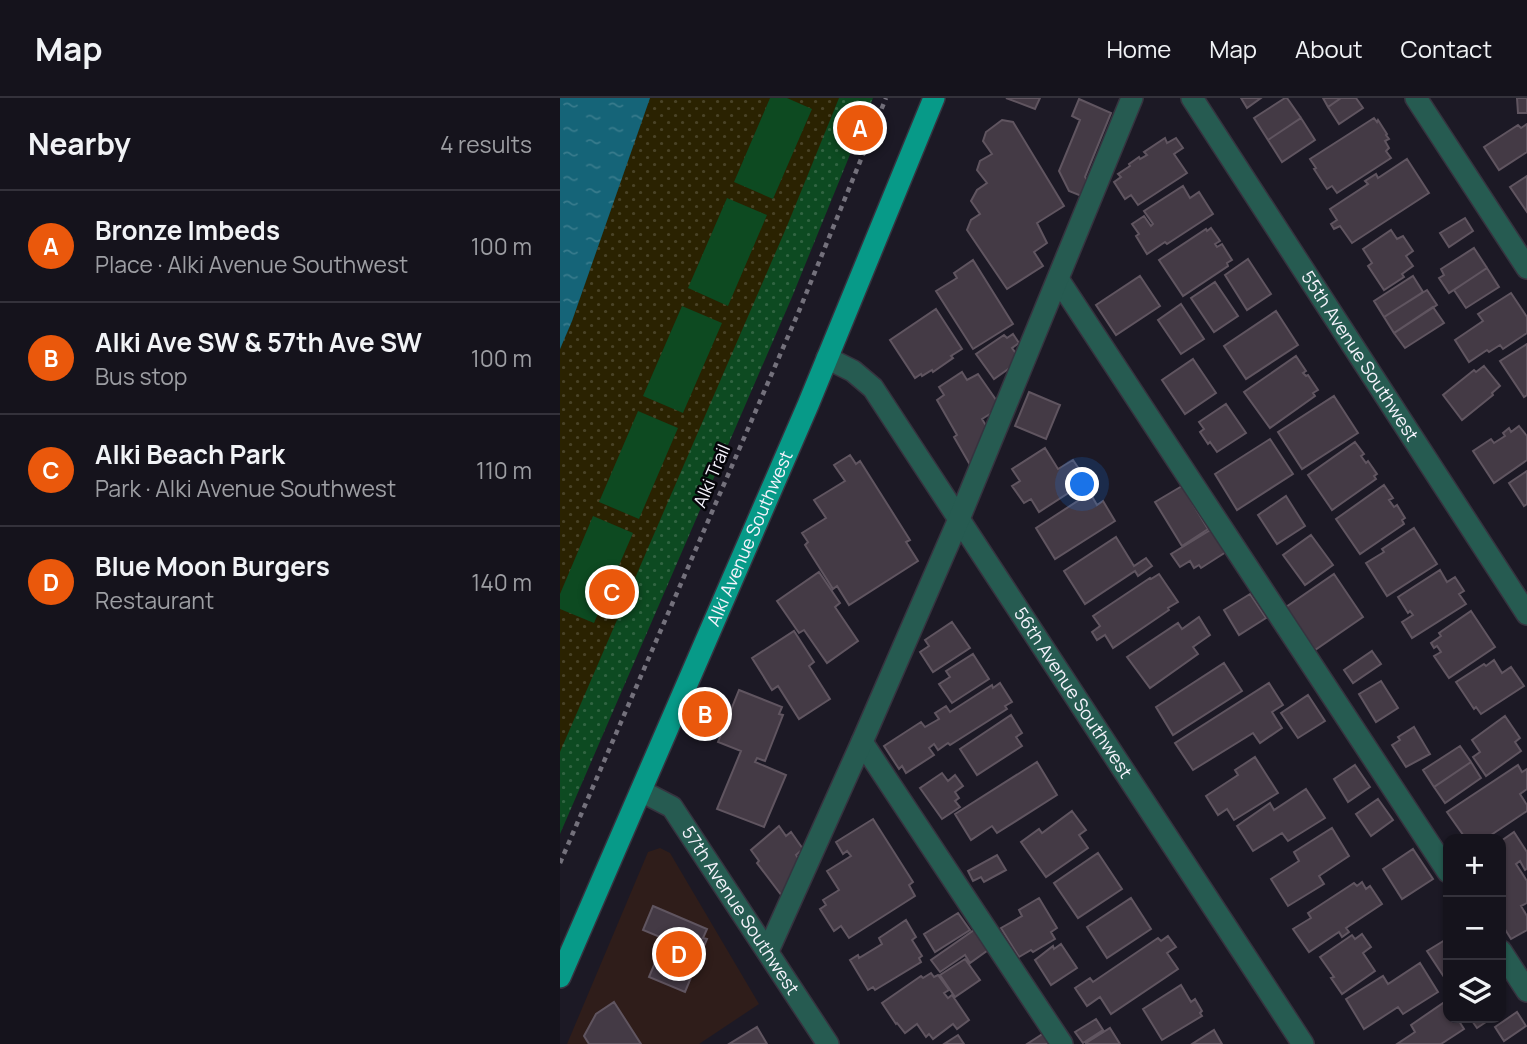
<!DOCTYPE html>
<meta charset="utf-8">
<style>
body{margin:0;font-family:Manrope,sans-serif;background:#222029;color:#f1f3f6}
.controls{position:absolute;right:21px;bottom:21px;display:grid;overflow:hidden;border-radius:14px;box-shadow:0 2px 5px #0004}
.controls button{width:63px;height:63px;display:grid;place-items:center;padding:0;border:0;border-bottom:2px solid #34323b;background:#15131c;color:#f1f3f6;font:35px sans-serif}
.you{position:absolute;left:523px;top:387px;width:24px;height:24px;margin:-18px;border:5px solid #fff;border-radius:50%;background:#1a73e8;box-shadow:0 0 0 10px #1a73e833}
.badge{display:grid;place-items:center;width:46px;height:46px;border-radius:50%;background:#ea580c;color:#fff;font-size:23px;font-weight:700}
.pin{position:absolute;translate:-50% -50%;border:4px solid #fff;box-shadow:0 2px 7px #0006}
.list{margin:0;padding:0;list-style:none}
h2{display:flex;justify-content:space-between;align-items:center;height:91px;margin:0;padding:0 28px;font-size:30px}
h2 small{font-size:23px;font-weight:400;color:#9d9ea3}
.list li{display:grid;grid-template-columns:46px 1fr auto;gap:21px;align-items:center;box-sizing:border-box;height:112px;padding:0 28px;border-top:2px solid #34323b}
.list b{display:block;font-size:26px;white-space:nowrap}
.list p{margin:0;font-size:23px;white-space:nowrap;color:#9d9ea3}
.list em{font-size:23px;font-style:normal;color:#9d9ea3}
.icon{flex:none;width:38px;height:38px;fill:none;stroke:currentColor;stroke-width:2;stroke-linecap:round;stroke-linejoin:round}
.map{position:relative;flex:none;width:967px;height:946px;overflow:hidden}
header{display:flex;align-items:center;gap:42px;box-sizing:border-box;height:98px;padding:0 35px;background:#15131c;border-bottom:2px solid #34323b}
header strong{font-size:33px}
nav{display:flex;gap:38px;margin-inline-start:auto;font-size:24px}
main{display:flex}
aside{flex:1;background:#15131c}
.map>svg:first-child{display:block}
.commercial{fill:#2f1d1a}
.grass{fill:url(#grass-dots)}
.sand{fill:url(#sand-dots)}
.garden{fill:#0d4a21}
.water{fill:url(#water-ripples)}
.building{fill:#443a45;stroke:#605560;stroke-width:2}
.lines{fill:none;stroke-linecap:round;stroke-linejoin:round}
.minor-casing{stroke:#36333f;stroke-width:24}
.major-casing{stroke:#36333f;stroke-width:24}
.path{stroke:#74717c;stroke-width:4.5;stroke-dasharray:5 5;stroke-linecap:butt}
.minor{stroke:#265b51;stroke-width:21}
.major{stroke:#079a88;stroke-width:21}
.labels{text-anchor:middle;stroke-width:5;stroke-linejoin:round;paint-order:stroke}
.street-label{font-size:18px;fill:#f5f3fc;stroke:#06050a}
</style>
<header>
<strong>Map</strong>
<nav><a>Home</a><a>Map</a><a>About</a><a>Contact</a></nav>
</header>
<main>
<aside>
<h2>Nearby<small>4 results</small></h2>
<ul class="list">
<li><span class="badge">A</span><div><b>Bronze Imbeds</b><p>Place · Alki Avenue Southwest</p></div><em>100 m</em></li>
<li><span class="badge">B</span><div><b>Alki Ave SW &amp; 57th Ave SW</b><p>Bus stop</p></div><em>100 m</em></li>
<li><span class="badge">C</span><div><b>Alki Beach Park</b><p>Park · Alki Avenue Southwest</p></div><em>110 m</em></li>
<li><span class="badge">D</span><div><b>Blue Moon Burgers</b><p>Restaurant</p></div><em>140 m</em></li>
</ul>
</aside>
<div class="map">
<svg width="967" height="946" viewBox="0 0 967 946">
<defs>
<pattern id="grass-dots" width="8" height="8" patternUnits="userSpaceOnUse" patternTransform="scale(1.75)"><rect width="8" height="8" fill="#0d4a21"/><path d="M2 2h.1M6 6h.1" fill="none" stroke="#316542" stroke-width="1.8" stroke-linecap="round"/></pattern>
<pattern id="sand-dots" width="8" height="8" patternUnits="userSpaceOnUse" patternTransform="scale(1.75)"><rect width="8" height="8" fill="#2a2201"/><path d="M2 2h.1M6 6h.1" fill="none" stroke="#4a4327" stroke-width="1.8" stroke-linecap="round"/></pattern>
<pattern id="water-ripples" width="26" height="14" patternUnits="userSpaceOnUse" patternTransform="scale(1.75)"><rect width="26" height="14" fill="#156478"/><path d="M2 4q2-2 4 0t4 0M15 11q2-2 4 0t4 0" fill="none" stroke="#387b8c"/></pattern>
</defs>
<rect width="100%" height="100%" fill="#1c1925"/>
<path class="commercial" d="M100 750 110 755 199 906 139 946H7L88 754Z"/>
<path class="grass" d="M90 0H313L232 199 0 736V251L12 223Z"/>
<path class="sand" d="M90 0H279L227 128 0 654V251L12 223Z"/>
<path class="garden" d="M210 0H227L252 11 213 101 174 84Z
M167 100 207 117 168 208 128 190Z
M122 208 162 225 123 315 83 298Z
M78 313 118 330 79 421 39 404Z
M33 418 73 435 34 525 0 511V496Z"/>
<path class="water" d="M0 0H90L12 223 0 251Z"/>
<path class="building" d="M446 0H480L475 11Z
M681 0H701L687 10Z
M725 0H727L741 20 708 42 694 20Z
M763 0H781L768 9Z
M781 0H796L803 10 779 26 768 9Z
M957 0H967V15H958Z
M519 1 551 15 525 79 529 85 524 99 509 93 499 73 520 22 512 18Z
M741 20 755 42 722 64 708 42Z
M814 20 817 24 818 22 827 36 826 37 829 41 825 43 829 50 826 53 831 60 777 95 772 88 767 91 754 71 756 70 750 61Z
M442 22 453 24 504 108 477 125 487 145 474 154 483 168 447 191 407 132 411 122 420 116 411 103 417 92 427 85 417 72 420 63 432 56 423 43 426 34Z
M967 26V54L939 72 924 49 958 27 961 30Z
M605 40 607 45 616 40 623 50 614 56 627 75 578 107 571 97 565 101 554 84 561 79 558 76 570 68 569 66 579 59 580 61 587 57 584 54Z
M847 61 869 95 792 145 780 128 774 131 771 126 777 122 770 111 808 86 805 83 816 76 818 80Z
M967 78V114L950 89Z
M623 88 630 100 639 94 653 116 607 146 605 144 587 156 576 138 579 136 572 126 584 118 591 128 593 126 584 113Z
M905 120 913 133 889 149 880 135Z
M651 130 660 143 655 146 657 149 662 146 672 162 667 165 668 168 623 198 599 162 646 131 647 133Z
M831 132 837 141 843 138 853 153 846 158 853 168 842 176 844 179 824 192 808 168 812 165 803 151Z
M914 150 927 170 889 195 879 180 884 177 881 171Z
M688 161 711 196 687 212 665 177Z
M413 162 453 226 413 251 376 193 397 180 394 175Z
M927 170 939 189 906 210 894 192Z
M580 178 600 208 556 237 536 207Z
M853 178 863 194 824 219 814 203Z
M655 184 678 218 654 234 631 200Z
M867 192 877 207 834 235 824 219Z
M951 195 967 219V235L943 251 940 247 929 254 927 252 909 264 895 242 923 223 918 216Z
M621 206 644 241 621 256 598 222Z
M873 209 884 225 845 250 834 235Z
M376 211 402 251 391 258 393 260 373 274 372 272 362 278 361 276 355 280 330 242Z
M716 213 738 247 686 281 664 248Z
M453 236 459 245 452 250 461 262 434 281 416 256 444 237 447 240Z
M967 246V297L964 299 940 263Z
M736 258 746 273 743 275 746 278 748 277 758 292 753 295 755 298 710 330 684 294Z
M633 261 656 295 625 316 602 282Z
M924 268 940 288 932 295 933 297 902 322 883 297 914 272 916 274Z
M402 274 407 282 418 276 441 309 422 321 430 334 413 372 394 339 397 337 377 302 384 297 379 289Z
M469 294 500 307 486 341 455 328Z
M774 298 798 335 742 371 718 334Z
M666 306 686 335 657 354 650 344 648 346 640 334 644 331 639 324Z
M959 328 967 338V362L934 385 913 353 931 341 934 345 945 338 943 335 949 330 951 334Z
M710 341 733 376 677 412 655 376Z
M795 344 804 356 801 358 806 365 808 363 817 376 814 378 816 381 772 412 748 377Z
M485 350 498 371 513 362 527 383 479 414 471 401 464 405 452 388 460 383 452 371Z
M290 357 296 366 300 363 350 442 346 444 358 463 289 507 277 488 273 491 245 447 248 444 242 435 266 420 254 402 285 383 274 367Z
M967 373V406L964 408 949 385Z
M824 387 833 400 829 402 834 409 837 407 845 420 842 422 844 426 800 456 776 421Z
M622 388 648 431 622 448 595 404Z
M530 395 537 407 543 403 555 423 495 461 476 430Z
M726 398 745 428 717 446 698 417Z
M854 430 877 466 827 498 806 465 824 454 822 451Z
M652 431 666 454 641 470 639 467 634 470 630 463 620 469 611 456Z
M751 437 773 467 745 487 723 457Z
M556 439 574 468 586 460 592 468 578 478 575 473 525 506 504 473Z
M880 472 887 484 895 479 904 493 899 496 906 506 852 540 842 524 853 517 850 513 848 515 838 499Z
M259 474 280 505 275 509 298 543 267 565 244 532 239 535 217 503Z
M599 476 618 504 608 510 609 512 553 550 545 537 537 542 532 534 540 528 533 518 590 480 591 481Z
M774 476 803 519 755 552 726 509Z
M690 496 706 520 679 537 664 512Z
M911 513 935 549 889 580 874 558 881 554 877 548 874 550 871 545 881 538 879 535Z
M639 519 650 537 633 549 638 556 590 590 567 559 618 525 622 531Z
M392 524 410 550 373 574 360 554 369 548 365 542Z
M234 533 254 564 249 568 270 601 239 621 218 588 212 592 192 560Z
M812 553 821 566 793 585 784 572Z
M413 556 429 581 392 605 379 586 390 579 386 573Z
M934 562 942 575 951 569 964 588 921 616 916 609 914 611 896 584 924 566 926 568Z
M664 565 682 593 613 637 596 609Z
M821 583 838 610 816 624 799 596Z
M440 585 452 604 445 608 447 611 390 647 388 645 378 652 374 646 369 650 374 657 346 675 342 668 339 671 324 648 361 624 365 629 379 621 375 615 386 608 390 614 432 587 433 590Z
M709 585 723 607 712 614 722 630 700 645 693 635 633 672 615 645Z
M179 592 222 609 219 616 223 617 205 663 197 660 195 664 226 677 204 729 157 711 181 653 158 644Z
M748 597 765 623 738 640 721 615Z
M451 617 462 635 456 639 462 648 417 677 400 651Z
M945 618 960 640 955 644 961 653 926 678 913 659 920 654 912 642Z
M854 629 870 656 846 669 832 647 840 642 838 639Z
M900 648 911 664 874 689 863 672Z
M695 659 718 695 674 722 667 711 658 717 646 698 678 677 675 672Z
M477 664 497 697 437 735 432 728 411 742 395 716Z
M911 664 921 680 885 705 874 689Z
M795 667 810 689 788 704 774 681Z
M958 667 962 674 967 671V691L960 696 967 707V713L925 741H906L887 714Z
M382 675 388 683 395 677 403 688 395 694 399 700 395 703 400 709 382 721 360 690Z
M746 691 765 720 728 743 722 735 693 753 677 728 710 705 714 712Z
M818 701 833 722 811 738 796 716Z
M512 713 526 732 519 737 528 750 486 779 461 744 479 731 482 735Z
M313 721 353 784 349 787 355 798 289 840 281 828 274 833 260 811 266 807 263 802 279 792 267 773 291 758 287 753 283 756 276 744Z
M219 728 226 738 231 734 243 751 236 757 242 766 222 798 197 765 199 763 191 752Z
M772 730 789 758 759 778 764 786 728 808 711 781 739 763 734 754Z
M954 734 967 754V771L965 772 960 763 956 766 967 783V805L961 808 967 818V832L951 841 941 825V743Z
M853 751 873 781 842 801 823 771Z
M538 755 562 791 518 820 494 785Z
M437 757 446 772 424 784 421 779 413 783 408 773Z
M802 784 806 791 810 788 822 806 786 830 789 834 782 839 779 834 749 854 733 831 751 820 748 815 794 785 797 788Z
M479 800 497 830 491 834 495 841 473 854 471 852 459 859 441 830 462 818 459 812Z
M571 800 591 831 547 860 527 829Z
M93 808 147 831 143 840 147 841 125 894 89 879 105 841 83 832Z
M398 815 410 832 375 854 364 836Z
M346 822 356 839 352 842 362 858 359 860 361 864 315 892 313 889 308 892 290 862 298 857 299 860 322 846 319 840Z
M417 830 431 850 410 865 405 857 380 874 371 862Z
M802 836 811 849 803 855 815 873 782 896 771 880 774 879 760 859 792 837 795 841Z
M608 838 616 849 607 855 618 871 551 916 540 899 527 908 515 890 530 880 533 884 598 840 601 843Z
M885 842 888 846V881L886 882 867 853Z
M501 846 517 870 491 887 475 862 493 848 494 851Z
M405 861 420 882 395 899 380 877Z
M860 865 878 894 843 916 838 909 804 931 786 901 823 878 828 886Z
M371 875 374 879 378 877 389 892 384 895 388 900 392 897 409 922 397 931 393 926 373 941 369 936 366 939 357 926 345 935 337 925 336 926 322 905 361 878 363 880Z
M621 887 631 904 635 901 642 913 640 915 642 918 602 942 583 911Z
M886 903 888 907V920H897L904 931 881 946H837L855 934 851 927Z
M54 904 81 946H29L24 938 36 916Z
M957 914 966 928 944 943 935 929Z
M910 920H932L917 930Z
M536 921 543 932 523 945 515 934Z
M197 929 207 946H169Z
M550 930 560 946H526V945Z
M654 932 662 946H632Z
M487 933 496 946H467Z
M398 937 404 946H384Z"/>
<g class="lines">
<defs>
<g id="minor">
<path id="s1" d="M632 0 967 516"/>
<path d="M856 0 967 170"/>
<path d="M498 181 888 774"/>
<path id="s2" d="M267 260 293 273 313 290 743 946"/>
<path d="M302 644 502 946"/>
<path id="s3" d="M81 693 112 709 268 946"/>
<path d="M208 853 302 644 399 421 572 0"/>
<path d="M941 853 967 893"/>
</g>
<g id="major">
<path id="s4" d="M0 879 248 307 374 0"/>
</g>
</defs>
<use href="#minor" class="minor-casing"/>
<use href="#major" class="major-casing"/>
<path class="path" d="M0 765 239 213 326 0"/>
<use href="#minor" class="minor"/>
<use href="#major" class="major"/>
</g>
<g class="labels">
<g class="street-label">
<text dy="6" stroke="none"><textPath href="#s1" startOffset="308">55th Avenue Southwest</textPath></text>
<text transform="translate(152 378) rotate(-67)" y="6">Alki Trail</text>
<text dy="6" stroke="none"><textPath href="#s4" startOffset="478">Alki Avenue Southwest</textPath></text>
<text dy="6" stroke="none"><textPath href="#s2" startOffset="420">56th Avenue Southwest</textPath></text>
<text dy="6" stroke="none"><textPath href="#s3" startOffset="159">57th Avenue Southwest</textPath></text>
</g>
</g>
</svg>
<div class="controls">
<button>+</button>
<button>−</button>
<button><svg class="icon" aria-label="layers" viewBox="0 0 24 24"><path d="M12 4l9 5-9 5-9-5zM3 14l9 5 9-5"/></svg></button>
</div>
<div class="you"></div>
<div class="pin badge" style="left:300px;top:30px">A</div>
<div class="pin badge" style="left:145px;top:616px">B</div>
<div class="pin badge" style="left:52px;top:494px">C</div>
<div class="pin badge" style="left:119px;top:856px">D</div>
</div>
</main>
